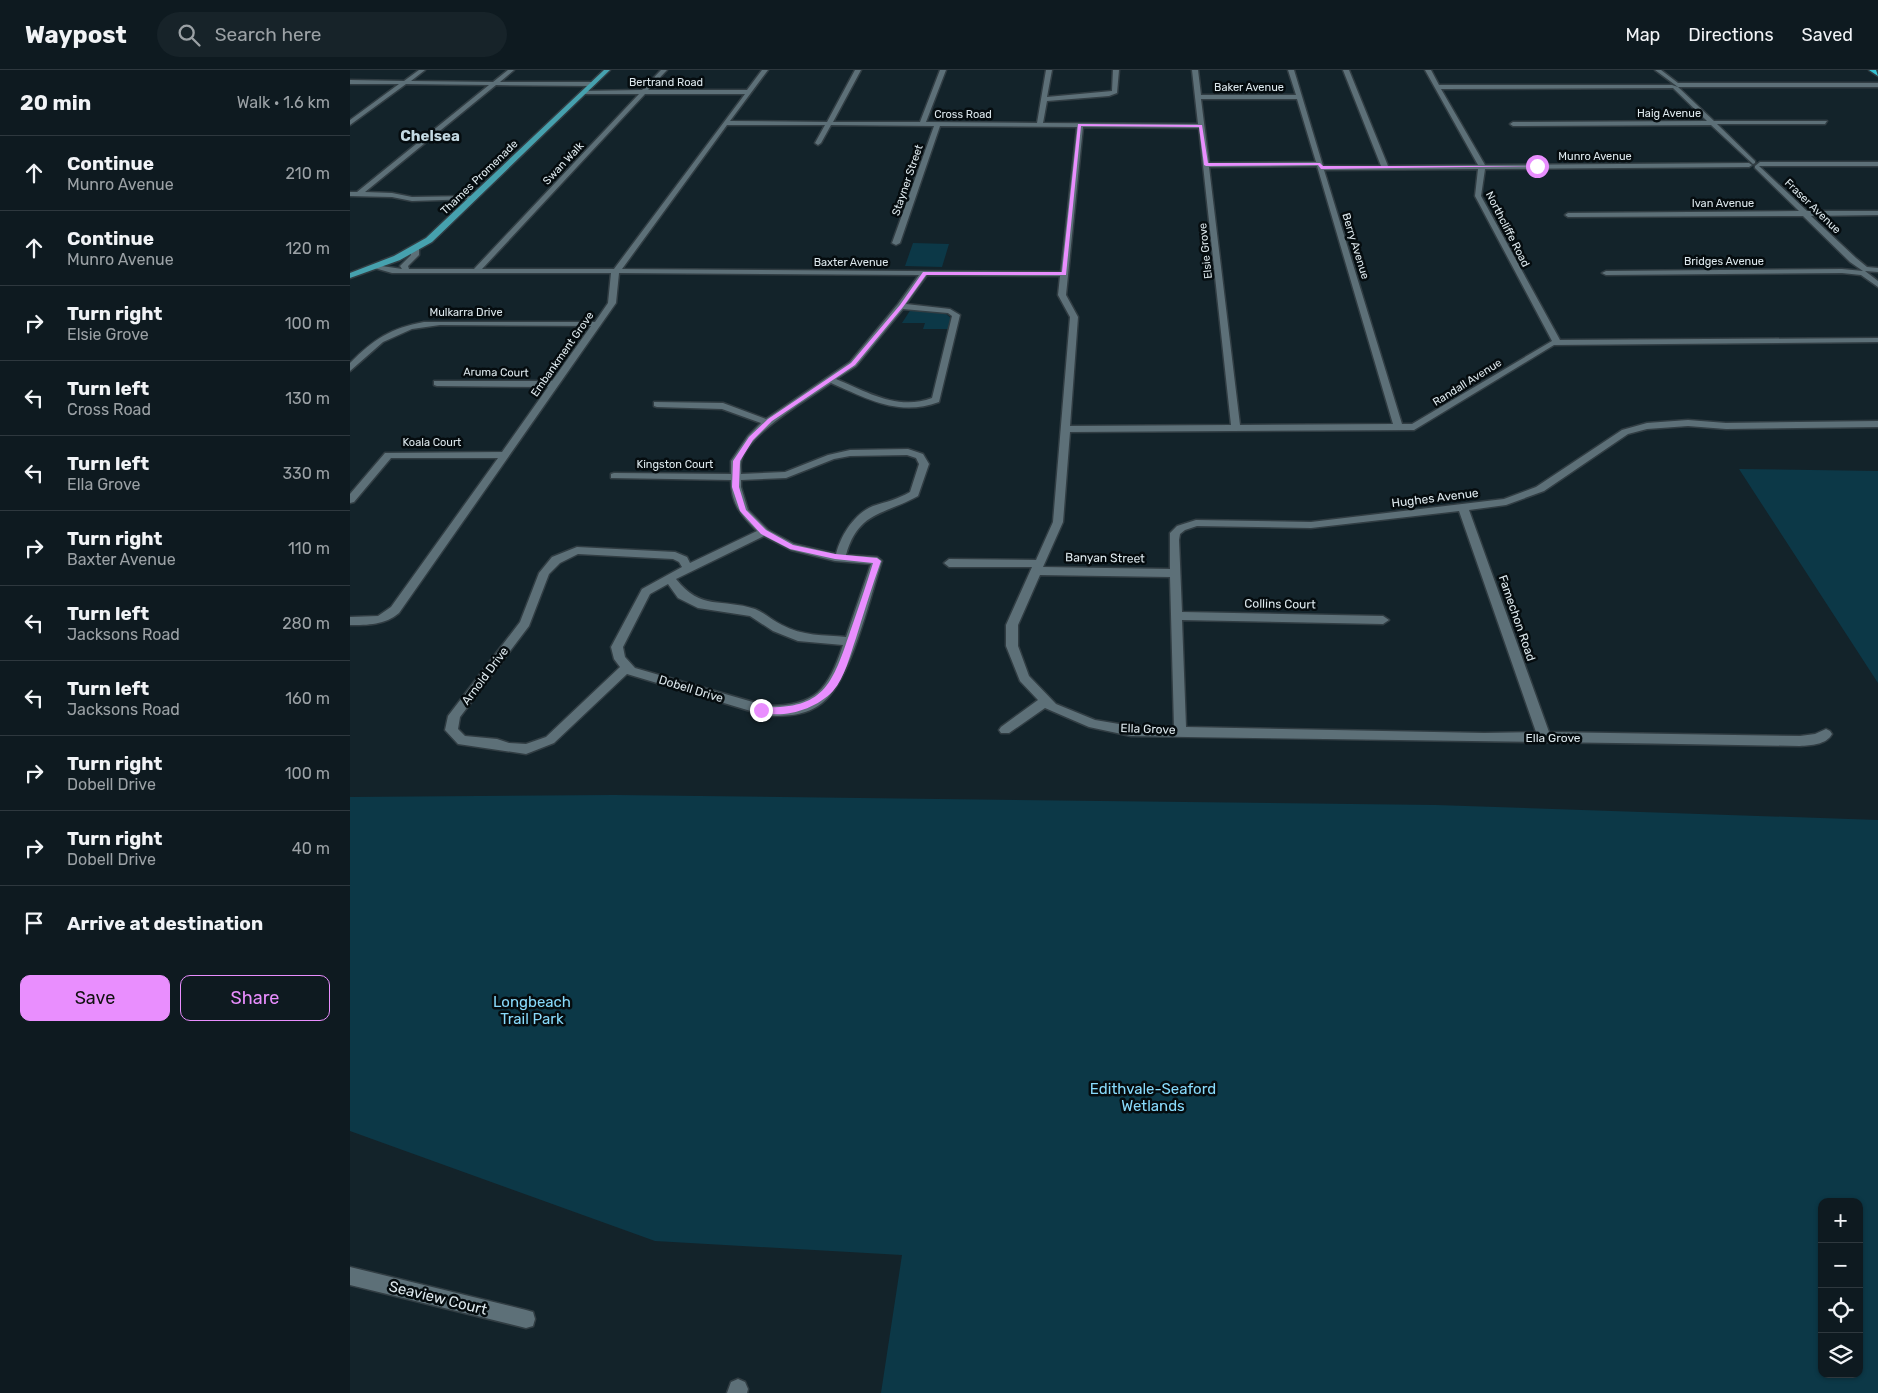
<!DOCTYPE html>
<meta charset="utf-8">
<style>
body{margin:0;font-family:Rubik,sans-serif;background:#172329;color:#f1f3f6}
.controls{position:absolute;right:15px;bottom:15px;display:grid;overflow:hidden;border-radius:10px;box-shadow:0 1px 4px #0004}
.controls button{width:45px;height:45px;display:grid;place-items:center;padding:0;border:0;border-bottom:1px solid #2e383e;background:#0e1a20;color:#f1f3f6;font:25px sans-serif}
.stop{position:absolute;width:15px;height:15px;margin:-11px;border:4px solid #e98efe;border-radius:50%;background:#fff}
.stop.end{background:#e98efe;border-color:#fff;box-shadow:0 1px 5px #0008}
.list{margin:0;padding:0;list-style:none}
h2{display:flex;justify-content:space-between;align-items:center;height:65px;margin:0;padding:0 20px;font-size:21px}
h2 small{font-size:16px;font-weight:400;color:#9ba1a5}
.list li{display:grid;grid-template-columns:32px 1fr auto;gap:15px;align-items:center;box-sizing:border-box;height:75px;padding:0 20px;border-top:1px solid #2e383e}
.list b{display:block;font-size:19px;white-space:nowrap}
.list p{margin:0;font-size:16px;white-space:nowrap;color:#9ba1a5}
.list em{font-size:16px;font-style:normal;color:#9ba1a5}
.actions{display:flex;gap:10px;padding:15px 20px}
.actions a{flex:1;padding:11px 0;border:1px solid #e98efe;border-radius:10px;text-align:center;font-size:18px;color:#e98efe}
.actions .main{background:#e98efe;color:#111}
.icon{flex:none;width:28px;height:28px;fill:none;stroke:currentColor;stroke-width:2;stroke-linecap:round;stroke-linejoin:round}
.map{position:relative;flex:none;width:1528px;height:1323px;overflow:hidden}
header{display:flex;align-items:center;gap:30px;box-sizing:border-box;height:70px;padding:0 25px;background:#0e1a20;border-bottom:1px solid #2e383e}
header strong{font-size:24px}
nav{display:flex;gap:28px;margin-inline-start:auto;font-size:18px}
.search{width:350px;height:45px;background:#172329;display:flex;align-items:center;gap:12px;box-sizing:border-box;padding:0 18px;border-radius:28px;color:#9ba1a5;font-size:19px}
main{display:flex}
aside{flex:1;background:#0e1a20}
.map>svg:first-child{display:block}
.green{fill:#0c3847;fill-rule:evenodd}
.lines{fill:none;stroke-linecap:round;stroke-linejoin:round}
.minor-casing{stroke:#313d43;stroke-width:3}
.major-casing{stroke:#313d43;stroke-width:3}
.highway-casing{stroke:#313d43;stroke-width:3}
.minor{fill:#5d7078;fill-rule:evenodd}
.major{fill:#46a1ae;fill-rule:evenodd}
.highway{fill:#36c1d2;fill-rule:evenodd}
.route{fill:#e98efe}
.labels{text-anchor:middle;stroke-width:5;stroke-linejoin:round;paint-order:stroke}
.far-street-label{font-size:11px;fill:#dde8ed;stroke:#050c0f}
.street-label{font-size:12px;fill:#dde8ed;stroke:#050c0f}
.far-district-label{font-size:15px;font-weight:bold;fill:#c3d9e2;stroke:#050c0f}
.near-park-label{font-size:15px;fill:#88dafb;stroke:#050c0f}
.near-street-label{font-size:15px;fill:#dde8ed;stroke:#050c0f}
</style>
<header>
<strong>Waypost</strong>
<div class="search"><svg class="icon" aria-label="search" viewBox="0 0 24 24"><circle cx="10" cy="10" r="6"/><path d="M15 15l6 6"/></svg>Search here</div>
<nav><a>Map</a><a>Directions</a><a>Saved</a></nav>
</header>
<main>
<aside>
<h2>20 min<small>Walk · 1.6 km</small></h2>
<ul class="list">
<li><svg class="icon" aria-label="ahead" viewBox="0 0 24 24"><path d="M12 20V5M6 11l6-6 6 6"/></svg><div><b>Continue</b><p>Munro Avenue</p></div><em>210 m</em></li>
<li><svg class="icon" aria-label="ahead" viewBox="0 0 24 24"><path d="M12 20V5M6 11l6-6 6 6"/></svg><div><b>Continue</b><p>Munro Avenue</p></div><em>120 m</em></li>
<li><svg class="icon" aria-label="right" viewBox="0 0 24 24"><path d="M7 20v-9h11M14 6l5 5-5 5"/></svg><div><b>Turn right</b><p>Elsie Grove</p></div><em>100 m</em></li>
<li><svg class="icon" aria-label="left" viewBox="0 0 24 24"><path d="M17 20v-9H6M10 6l-5 5 5 5"/></svg><div><b>Turn left</b><p>Cross Road</p></div><em>130 m</em></li>
<li><svg class="icon" aria-label="left" viewBox="0 0 24 24"><path d="M17 20v-9H6M10 6l-5 5 5 5"/></svg><div><b>Turn left</b><p>Ella Grove</p></div><em>330 m</em></li>
<li><svg class="icon" aria-label="right" viewBox="0 0 24 24"><path d="M7 20v-9h11M14 6l5 5-5 5"/></svg><div><b>Turn right</b><p>Baxter Avenue</p></div><em>110 m</em></li>
<li><svg class="icon" aria-label="left" viewBox="0 0 24 24"><path d="M17 20v-9H6M10 6l-5 5 5 5"/></svg><div><b>Turn left</b><p>Jacksons Road</p></div><em>280 m</em></li>
<li><svg class="icon" aria-label="left" viewBox="0 0 24 24"><path d="M17 20v-9H6M10 6l-5 5 5 5"/></svg><div><b>Turn left</b><p>Jacksons Road</p></div><em>160 m</em></li>
<li><svg class="icon" aria-label="right" viewBox="0 0 24 24"><path d="M7 20v-9h11M14 6l5 5-5 5"/></svg><div><b>Turn right</b><p>Dobell Drive</p></div><em>100 m</em></li>
<li><svg class="icon" aria-label="right" viewBox="0 0 24 24"><path d="M7 20v-9h11M14 6l5 5-5 5"/></svg><div><b>Turn right</b><p>Dobell Drive</p></div><em>40 m</em></li>
<li><svg class="icon" aria-label="arrive" viewBox="0 0 24 24"><path d="M6 21V4h12l-3 4 3 4H6"/></svg><div><b>Arrive at destination</b></div></li>
</ul>
<div class="actions"><a class="main">Save</a><a>Share</a></div>
</aside>
<div class="map">
<svg width="1528" height="1323" viewBox="0 0 1528 1323">
<rect width="100%" height="100%" fill="#13232a"/>
<path class="green" d="M563 173 599 174 592 197 555 196Z
M561 239 595 243 602 249 599 259H573L575 253H552Z
M1389 399 1528 401V613Z
M264 725 1086 735 1528 750V1323H531L552 1185 305 1171 0 1061V727ZM1472 1132H1509V1304H1472Z"/>
<g class="lines">
<defs>
<path id="minor" d="M69 0H75L61 11 143 12 158 0H164L150 12H242L245 14 242 16 146 15 15 122 42 123 62 127 122 126 124 127V129L62 131 42 127 0 126V122H7L139 15 56 14 0 55V50L49 14H0V10L54 11Z
M311 0H317L298 20H397L412 0H418L380 51 477 52 505 0H511L483 52H570L590 0H596L576 52 687 53 696 0H702L697 27 762 21 763 0H769L767 23 759 26 697 31 693 53 848 54 842 0H848L851 25H946L938 0H944L973 96H1031L993 0H999L1038 96 1128 95 1075 0H1081L1089 15H1322L1328 17 1364 51H1477L1475 54H1367L1405 91V93L1403 94 1361 55 1163 56 1160 54 1163 52 1357 51 1323 18 1091 19 1135 95 1399 93 1402 95 1399 97 1135 99 1131 126 1210 270 1528 268V272L1204 275 1064 360 720 362 713 452 693 497 820 499V463L827 456 846 450 961 452 1154 429 1186 417 1272 360 1297 353 1338 350 1376 353 1528 351V357L1376 359 1338 356 1297 359 1278 364 1194 421 1156 435 1119 440 1199 662 1450 666 1465 664 1476 659 1480 661 1482 664C1476 675 1461 675 1450 676 1227 672 1004 670 781 666L739 657 695 638 659 663H651L649 660 651 657 688 630 670 611 656 576V555L682 497H599L594 493 599 489 686 490 703 452 720 247 708 225 710 206 577 205 556 234 600 239 610 245 589 332C549 347 518 329 481 313 458 329 396 365 391 392 390 396 391 400 391 404L435 402 478 385 500 380 558 379 573 384 579 394 568 426C534 445 508 441 496 485L527 487 532 491C520 527 501 611 472 633 456 646 436 646 417 646L277 604 204 673 176 684 108 674 95 660 98 646 170 552 189 503 202 487 227 477 325 482 337 487 340 493 407 461C391 445 381 434 381 410L261 408V404L264 403 381 404V391L398 366 411 353 372 339 307 337 304 336V332L373 333 416 349 500 292 548 234 569 205 269 203 266 233 49 543C35 555 18 555 0 555V547L28 546 41 537 148 388H41L4 432 0 433V424L35 383 152 382 198 317 87 316 84 315V311H202L241 256 90 255 62 259 33 272 0 301V293C24 269 41 258 74 252H245L258 233 261 203H42L21 197 25 195 52 199 50 196 61 185V179L65 177 69 179V185L58 196 59 199H124L289 24H234L232 21 292 20ZM295 24H395L264 199H132ZM851 29H947L966 92 859 93ZM377 55H475L465 73 468 75 471 73 481 55 584 56 542 173 546 175 550 173 590 56 727 57 711 202 272 199ZM733 57 849 58 881 355 720 356 728 247 716 225ZM967 96 1043 354 890 355 859 97ZM1128 99 1125 126 1202 271 1062 354H1052L974 100ZM553 239 598 243 602 246 582 328C548 341 517 322 486 309L506 296ZM557 385 566 388 569 394 560 422C548 429 536 432 523 436 504 444 491 465 486 484L444 474 418 460 398 440 391 417V410L436 408 484 389 500 386ZM1109 441 1186 662 1134 663 836 657 832 550 1033 554 1039 550 1033 546 832 542 829 470 830 464 835 460 847 456 961 458ZM414 466 441 480 485 491 521 494 496 567C474 565 452 566 432 555 423 551 415 543 405 539 372 528 351 541 326 509ZM228 484 323 489 329 492 332 497 292 519 261 577 264 589 270 597 196 667 176 674 159 673 147 669 115 666 108 659 110 647 179 556 199 504 210 493ZM690 505 820 507 824 657 781 656 745 650 706 634 679 606 668 576V555ZM318 514 328 528 348 538 400 546 423 561 448 571 493 575C478 620 466 636 417 636L285 598 275 587 273 577 300 524Z
M1305 0H1311L1328 13H1528V17H1328Z
M1410 92H1528V96H1409L1457 141H1528V145L1461 146 1506 188 1517 197 1528 198V202L1515 201 1528 211V217L1511 205 1492 203 1256 205 1252 203 1256 201 1492 199 1513 201 1500 192 1453 146 1218 147 1215 145 1218 143 1449 141 1405 98V96Z
M0 1197 176 1240 183 1242 185 1249 183 1256 176 1258 0 1215Z
M388 1309 395 1312 398 1319 397 1323H377L381 1312Z"/>
<path id="major" d="M254 0H260L82 172 50 190 0 208V203L44 186 76 168Z"/>
<path id="highway" d="M1519 0H1526L1528 6Z"/>
</defs>
<use href="#minor" class="minor-casing"/>
<use href="#major" class="major-casing"/>
<use href="#highway" class="highway-casing"/>
<use href="#minor" class="minor"/>
<use href="#major" class="major"/>
<use href="#highway" class="highway"/>
</g>
<path class="route" d="M728 54 852 55 858 93H970L973 96H1189L971 99 968 95 856 96 854 95 849 57 731 56 716 205H576L553 237 505 295 422 351 403 370 390 391 389 417 396 440 416 460 443 475 485 484 527 488 531 491C522 516 514 542 506 568 500 585 495 607 483 621 465 640 433 649 408 642L407 640 411 637C474 640 482 615 500 562 508 539 516 516 523 493L485 489 440 479 411 464 390 441 382 417 383 391 399 367 418 349 501 293 550 235 573 202H712Z"/>
<g class="labels">
<g class="far-street-label">
<text x="316" y="16">Bertrand Road</text>
<text x="899" y="21">Baker Avenue</text>
<text x="1319" y="47">Haig Avenue</text>
<text x="613" y="48">Cross Road</text>
<text x="1245" y="90">Munro Avenue</text>
<text transform="translate(213 93) rotate(-47)" y="4">Swan Walk</text>
<text transform="translate(129 107) rotate(-44)" y="4">Thames Promenade</text>
<text transform="translate(557 110) rotate(-71)" y="4">Stayner Street</text>
<text x="1373" y="137">Ivan Avenue</text>
<text transform="translate(1463 136) rotate(44)" y="4">Fraser Avenue</text>
<text transform="translate(1158 159) rotate(63)" y="4">Northcliffe Road</text>
<text transform="translate(1006 176) rotate(73)" y="4">Berry Avenue</text>
<text transform="translate(855 181) rotate(-96)" y="4">Elsie Grove</text>
<text x="1374" y="195">Bridges Avenue</text>
<text x="501" y="196">Baxter Avenue</text>
<text x="116" y="246">Mulkarra Drive</text>
<text transform="translate(212 284) rotate(-55)" y="4">Embankment Grove</text>
<text transform="translate(146 302) rotate(1)" y="4">Aruma Court</text>
<text transform="translate(1117 312) rotate(-32)" y="4">Randall Avenue</text>
<text x="82" y="376">Koala Court</text>
<text x="325" y="398">Kingston Court</text>
</g>
<g class="street-label">
<text transform="translate(1085 428) rotate(-7)" y="4">Hughes Avenue</text>
<text transform="translate(755 488) rotate(1)" y="4">Banyan Street</text>
<text transform="translate(930 534) rotate(1)" y="4">Collins Court</text>
<text transform="translate(1167 548) rotate(71)" y="4">Famechon Road</text>
<text transform="translate(135 606) rotate(-53)" y="4">Arnold Drive</text>
<text transform="translate(341 619) rotate(17)" y="4">Dobell Drive</text>
<text transform="translate(798 659) rotate(2)" y="4">Ella Grove</text>
<text x="1203" y="672">Ella Grove</text>
</g>
<g class="far-district-label">
<text x="80" y="71">Chelsea</text>
</g>
<g class="near-park-label">
<text x="182" y="937">Longbeach<tspan x="182" dy="17">Trail Park</tspan></text>
<text x="803" y="1024">Edithvale-Seaford<tspan x="803" dy="17">Wetlands</tspan></text>
</g>
<g class="near-street-label">
<text transform="translate(88 1228) rotate(14)" y="5">Seaview Court</text>
</g>
</g>
</svg>
<div class="controls">
<button>+</button>
<button>−</button>
<button><svg class="icon" aria-label="locate" viewBox="0 0 24 24"><circle cx="12" cy="12" r="6"/><path d="M12 2v4M12 18v4M2 12h4M18 12h4"/></svg></button>
<button><svg class="icon" aria-label="layers" viewBox="0 0 24 24"><path d="M12 4l9 5-9 5-9-5zM3 14l9 5 9-5"/></svg></button>
</div>
<div class="stop" style="left:1187px;top:96px"></div>
<div class="stop end" style="left:411px;top:640px"></div>
</div>
</main>
